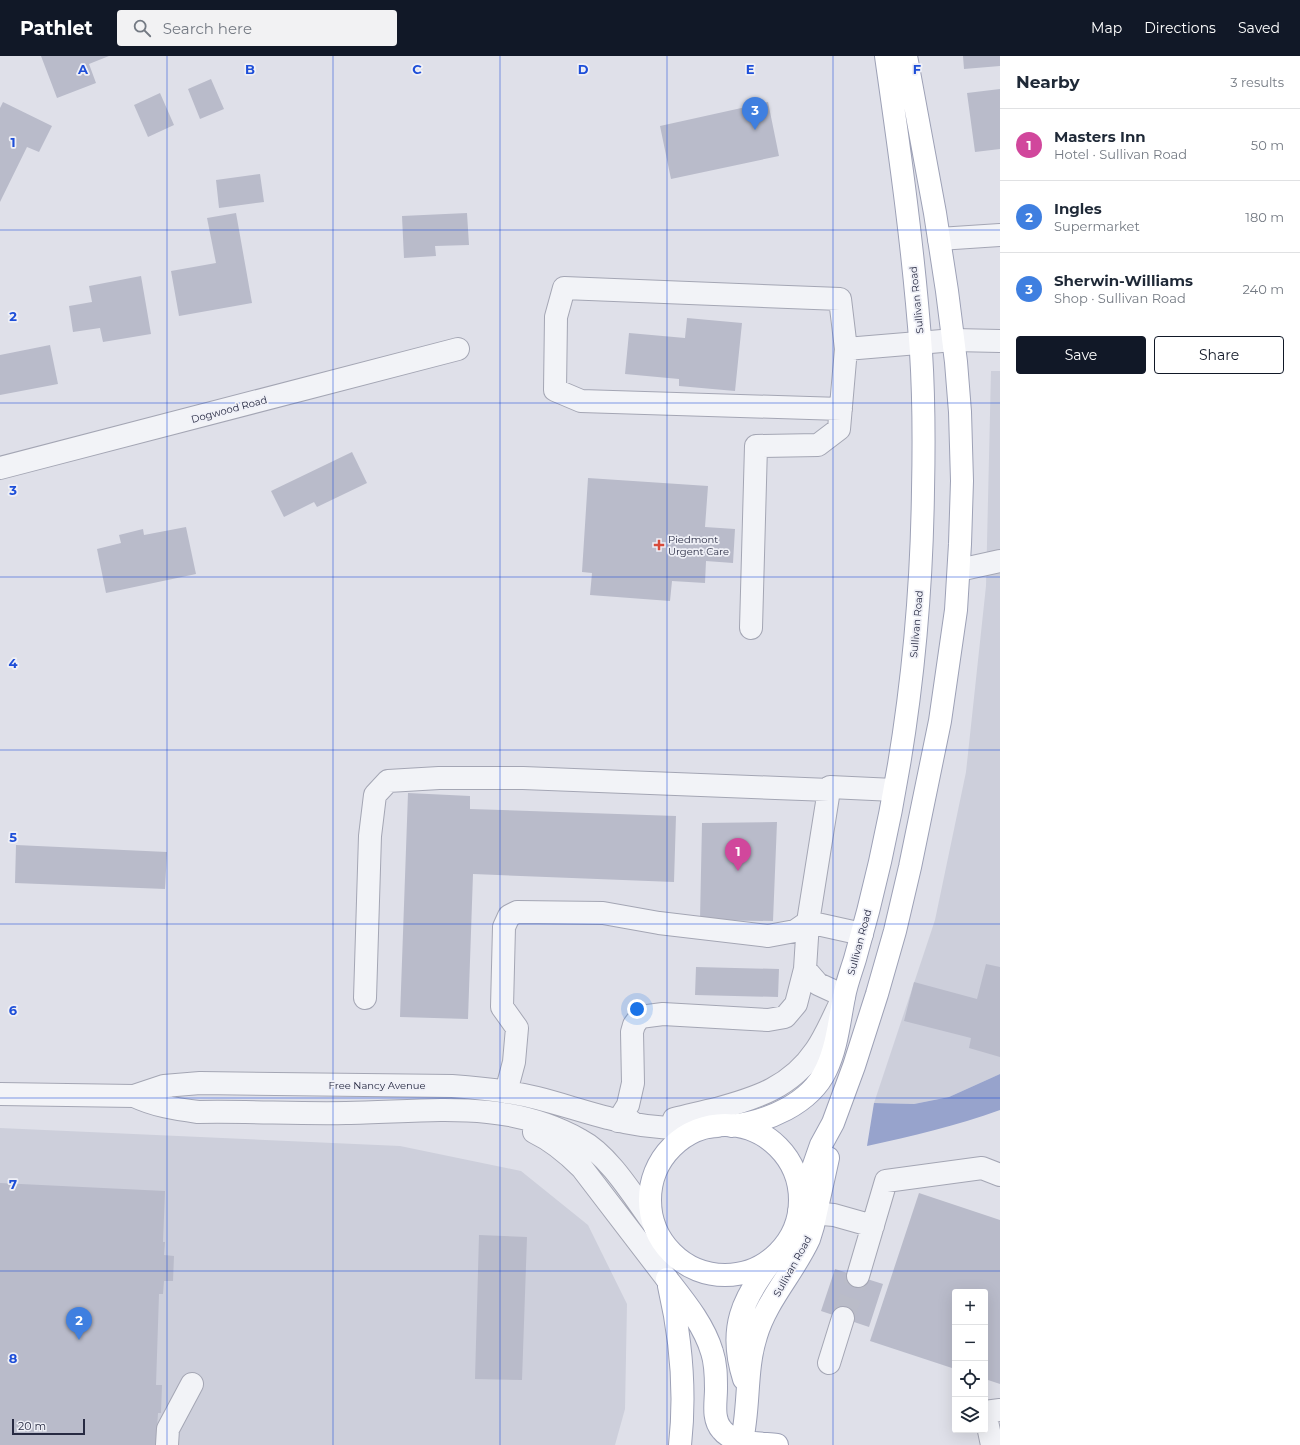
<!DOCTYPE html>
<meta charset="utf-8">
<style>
body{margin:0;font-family:Montserrat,sans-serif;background:#f2f2f3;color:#1f2937}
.controls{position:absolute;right:12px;bottom:12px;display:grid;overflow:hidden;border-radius:4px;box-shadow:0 4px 16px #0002}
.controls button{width:36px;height:36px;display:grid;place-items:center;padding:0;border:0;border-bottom:1px solid #e0e1e3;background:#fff;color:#1f2937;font:20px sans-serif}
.scale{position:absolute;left:12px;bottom:10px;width:73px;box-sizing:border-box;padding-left:4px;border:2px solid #272a42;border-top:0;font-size:11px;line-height:14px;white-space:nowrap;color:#272a42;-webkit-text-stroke:3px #eff0f7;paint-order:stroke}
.you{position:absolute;left:637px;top:953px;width:14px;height:14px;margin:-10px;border:3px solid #fff;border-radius:50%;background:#1a73e8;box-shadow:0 0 0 6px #1a73e833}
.badge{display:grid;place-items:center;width:26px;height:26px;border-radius:50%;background:#111827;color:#fff;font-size:13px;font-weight:700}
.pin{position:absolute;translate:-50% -33px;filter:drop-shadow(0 1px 2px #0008)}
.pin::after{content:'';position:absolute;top:21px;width:14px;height:12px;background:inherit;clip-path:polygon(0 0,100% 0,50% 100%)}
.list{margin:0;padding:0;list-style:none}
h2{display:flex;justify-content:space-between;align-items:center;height:52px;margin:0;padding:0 16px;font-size:17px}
h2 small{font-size:13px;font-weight:400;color:#747a83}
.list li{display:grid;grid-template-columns:26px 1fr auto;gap:12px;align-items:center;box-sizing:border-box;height:72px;padding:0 16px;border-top:1px solid #e0e1e3}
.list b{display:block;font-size:15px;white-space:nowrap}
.list p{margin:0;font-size:13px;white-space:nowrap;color:#747a83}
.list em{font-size:13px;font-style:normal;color:#747a83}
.actions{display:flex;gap:8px;padding:12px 16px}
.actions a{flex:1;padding:9px 0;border:1px solid #111827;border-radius:4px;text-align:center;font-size:14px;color:#111827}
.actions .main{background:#111827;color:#fff}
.icon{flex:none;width:22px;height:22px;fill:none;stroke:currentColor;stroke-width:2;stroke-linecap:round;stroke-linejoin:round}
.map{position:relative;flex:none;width:1000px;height:1389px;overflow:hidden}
header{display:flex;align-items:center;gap:24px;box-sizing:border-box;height:56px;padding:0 20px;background:#111827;color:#fff}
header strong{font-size:19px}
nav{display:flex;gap:22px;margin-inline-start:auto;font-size:14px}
.search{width:280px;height:36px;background:#f2f2f3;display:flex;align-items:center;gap:10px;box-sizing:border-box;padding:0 14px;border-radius:4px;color:#747a83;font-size:15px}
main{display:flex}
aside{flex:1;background:#fff}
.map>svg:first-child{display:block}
.built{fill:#cdcfdb}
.water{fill:#97a3cc}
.building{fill:#b9bbca}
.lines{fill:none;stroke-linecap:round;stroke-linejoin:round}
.minor-tunnel{stroke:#babcc8;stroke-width:22;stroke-dasharray:22 11;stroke-linecap:butt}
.minor-casing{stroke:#a4a6b4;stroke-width:24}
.major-casing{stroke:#9da1b6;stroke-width:24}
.minor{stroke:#f2f3f7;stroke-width:22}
.major{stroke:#fff;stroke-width:22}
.grid{fill:none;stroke:#1d4ed8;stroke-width:1;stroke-opacity:0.55}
.poi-dot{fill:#d74b3b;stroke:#eff0f7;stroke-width:1.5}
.labels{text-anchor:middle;stroke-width:3.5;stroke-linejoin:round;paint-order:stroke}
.street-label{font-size:10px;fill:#272a42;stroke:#eff0f7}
.poi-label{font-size:10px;fill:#272a42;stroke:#eff0f7;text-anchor:start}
.grid-label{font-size:13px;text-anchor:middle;font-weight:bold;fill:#1d4ed8;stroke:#eff0f7;stroke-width:3.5;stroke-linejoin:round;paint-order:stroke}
</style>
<header>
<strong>Pathlet</strong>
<div class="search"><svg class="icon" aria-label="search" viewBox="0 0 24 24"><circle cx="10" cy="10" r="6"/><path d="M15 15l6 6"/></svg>Search here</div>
<nav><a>Map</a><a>Directions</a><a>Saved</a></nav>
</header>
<main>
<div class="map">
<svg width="1000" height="1389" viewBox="0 0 1000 1389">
<rect width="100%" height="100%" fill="#dfe0e9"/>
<path class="built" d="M991 315H1000V1018L949 1041 914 1048 874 1047 935 864 966 716 986 530Z
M0 1072 400 1090 521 1115 588 1169 627 1248 625 1353 615 1389H0Z"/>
<path class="water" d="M1000 1018V1054C956 1070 912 1080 867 1090L874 1047 914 1048 949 1041Z"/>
<path class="building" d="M41 0H109L89 8 96 27 57 42Z
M963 0H1000V10L964 13Z
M211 23 224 53 200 63 188 33Z
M1000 33V93L975 96 967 37Z
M160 37 174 69 148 81 134 49Z
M3 46 52 70 39 96 27 91 0 146V52Z
M768 46 779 100 671 123 660 70Z
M260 118 264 146 219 152 216 124Z
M236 157 252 247 179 260 171 215 216 207 207 162Z
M467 157 469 189 435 190 436 200 404 202 402 160Z
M141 220 151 278 103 286 100 272 73 276 69 250 92 246 89 230Z
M687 262 742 267 735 335 679 330V323L625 318 629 277 685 282Z
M50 289 58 328 0 339V299Z
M352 396 367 427 317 451 314 446 284 461 271 435Z
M588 422 708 430 705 471 735 473 733 507 706 505 705 527 672 525 670 545 590 539 592 517 582 516Z
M186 471 196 518 106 537 97 493 121 487 119 479 143 473 144 479Z
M408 737 470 740V753L676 760 674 826 473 818 468 963 400 961Z
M777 766 773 865 700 864 702 767Z
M16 789 167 796 165 833 15 827Z
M986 908 1000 911V1001L969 992 971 982 904 965 914 926 977 943Z
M696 911 779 913 778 941 695 939Z
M0 1127 165 1135 163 1186H165L164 1199 174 1200 173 1225H164L163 1238H159L156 1329H162L161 1357H158L156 1389H0Z
M919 1137 1000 1164V1328L985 1323V1236H955V1313L870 1285Z
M479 1179 527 1181 522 1324 475 1323Z
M835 1213 883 1228 869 1271 821 1255Z"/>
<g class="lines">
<path class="minor-tunnel" d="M843 1262 858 1220"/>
<defs>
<path id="minor" d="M939 183 1000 179
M846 293 954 284 1000 285
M0 412 458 293
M959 514 1000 505
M751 572 756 390 818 389 839 373 846 293 840 243 564 232 556 261 555 334 581 345 841 353
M862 878 808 866 829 734 830 731 894 734
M365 942 370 780 375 739 388 725 439 722H523L829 734
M506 1036 514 1006 517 972 502 951 504 871 509 860 517 856 603 857 659 867 768 880 795 875 808 866
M0 1038 134 1040 164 1030 200 1027 452 1030C481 1032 509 1035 537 1042 561 1048 584 1056 608 1062 643 1072 680 1074 717 1070
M134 1040C155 1050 176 1053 198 1056 248 1055 297 1058 346 1057 428 1056 505 1042 580 1084 609 1099 634 1141 653 1167
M674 1063C688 1060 702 1056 716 1053 757 1042 791 1031 816 994 827 978 835 957 844 940L818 928 805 913 808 866
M632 1066 618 1065 628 1049 633 1027 632 976 634 969 640 961 663 958 768 964 785 961 796 948 805 913
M534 1076C553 1085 567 1097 582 1112L667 1223
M799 1156 834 1159 873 1170
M858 1220 886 1125 982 1112 1000 1119
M829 1307 843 1262
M167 1389 168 1373 192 1328
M992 1389 985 1356 1000 1354"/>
<path id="major" d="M650 1144a75 75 0 1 1 150 0a75 75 0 1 1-150 0Z
M731 1070C767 1066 810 1048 826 1014 837 991 839 966 844 941 846 929 851 916 855 903 899 751 921 592 923 434 924 388 924 342 921 296 914 197 900 98 886 0
M800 1149 821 1089 833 1067 854 1010 877 938 895 875 910 811 940 665 956 554 960 488 962 425 960 356 956 306 947 235 935 157 906 0
M667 1223C685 1246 704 1269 712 1296 716 1308 716 1320 716 1333 716 1346 712 1363 722 1374 733 1388 760 1387 777 1389
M669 1230C681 1282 686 1335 680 1389
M744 1323C728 1273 742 1243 773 1203
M741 1389C750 1353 745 1314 756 1280 766 1245 794 1216 809 1183L813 1170 828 1102"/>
</defs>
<use href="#minor" class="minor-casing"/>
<use href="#major" class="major-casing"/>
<use href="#minor" class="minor"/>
<use href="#major" class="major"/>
</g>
<path class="grid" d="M167 0V1389M333 0V1389M500 0V1389M667 0V1389M833 0V1389M0 174H1000M0 347H1000M0 521H1000M0 694H1000M0 868H1000M0 1042H1000M0 1215H1000"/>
<path class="poi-dot" d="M657 483h4v4h4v4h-4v4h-4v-4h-4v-4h4z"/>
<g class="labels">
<g class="street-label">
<text transform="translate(916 244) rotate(-96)" y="4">Sullivan Road</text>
<text transform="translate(229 353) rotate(-15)" y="4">Dogwood Road</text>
<text transform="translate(916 568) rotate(-85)" y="4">Sullivan Road</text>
<text transform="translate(859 886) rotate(-75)" y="4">Sullivan Road</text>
<text x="377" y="1033">Free Nancy Avenue</text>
<text transform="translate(792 1210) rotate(-61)" y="4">Sullivan Road</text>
</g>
<g class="poi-label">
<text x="668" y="487">Piedmont<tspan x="668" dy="12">Urgent Care</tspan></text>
</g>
</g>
<g class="grid-label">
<text x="83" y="18">A</text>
<text x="250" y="18">B</text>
<text x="417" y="18">C</text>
<text x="583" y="18">D</text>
<text x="750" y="18">E</text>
<text x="917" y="18">F</text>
<text x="13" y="91">1</text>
<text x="13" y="265">2</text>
<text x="13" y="439">3</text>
<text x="13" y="612">4</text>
<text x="13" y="786">5</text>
<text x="13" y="959">6</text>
<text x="13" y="1133">7</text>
<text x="13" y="1307">8</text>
</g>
</svg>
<div class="controls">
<button>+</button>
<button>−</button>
<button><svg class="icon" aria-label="locate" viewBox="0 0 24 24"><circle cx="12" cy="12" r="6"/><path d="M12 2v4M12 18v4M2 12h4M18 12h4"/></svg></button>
<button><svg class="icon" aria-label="layers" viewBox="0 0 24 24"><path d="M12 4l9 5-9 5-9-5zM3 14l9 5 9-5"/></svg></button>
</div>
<div class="scale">20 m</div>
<div class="you"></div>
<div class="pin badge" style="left:738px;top:815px;background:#d1479c">1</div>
<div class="pin badge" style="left:79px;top:1284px;background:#3f7fe0">2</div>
<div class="pin badge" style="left:755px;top:74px;background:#3f7fe0">3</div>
</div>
<aside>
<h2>Nearby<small>3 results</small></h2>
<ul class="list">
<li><span class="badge" style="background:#d1479c">1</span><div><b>Masters Inn</b><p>Hotel · Sullivan Road</p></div><em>50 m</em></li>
<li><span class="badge" style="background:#3f7fe0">2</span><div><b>Ingles</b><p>Supermarket</p></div><em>180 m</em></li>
<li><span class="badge" style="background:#3f7fe0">3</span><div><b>Sherwin-Williams</b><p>Shop · Sullivan Road</p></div><em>240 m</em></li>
</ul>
<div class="actions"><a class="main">Save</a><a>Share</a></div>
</aside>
</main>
